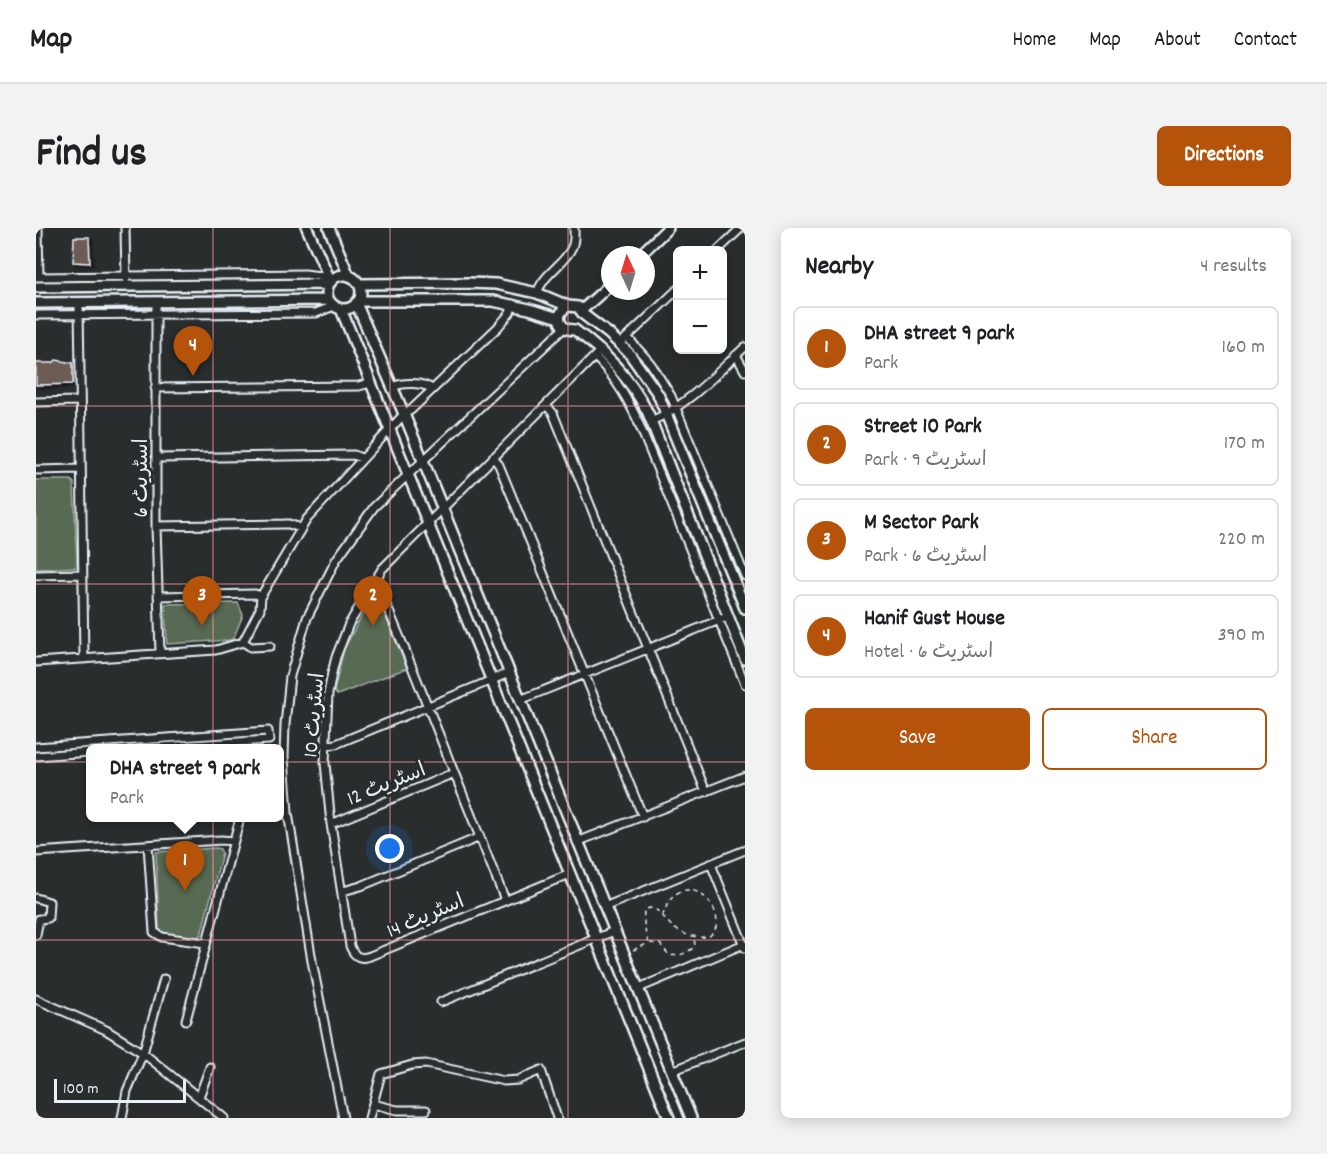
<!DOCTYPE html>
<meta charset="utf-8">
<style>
body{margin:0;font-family:Dekko,"Playpen Sans Arabic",sans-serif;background:#f2f2f2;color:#202124}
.controls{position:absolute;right:18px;top:18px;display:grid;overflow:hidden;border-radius:9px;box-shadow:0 3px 15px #0003}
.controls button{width:54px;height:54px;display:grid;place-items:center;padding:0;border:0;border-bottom:2px solid #e0e0e0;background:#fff;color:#202124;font:30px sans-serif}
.compass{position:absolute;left:565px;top:18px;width:54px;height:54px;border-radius:50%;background:#fff;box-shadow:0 3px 15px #0003;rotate:356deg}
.scale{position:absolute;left:18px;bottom:15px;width:132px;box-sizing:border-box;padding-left:6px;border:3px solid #e8f1f8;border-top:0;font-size:16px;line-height:21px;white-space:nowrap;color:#e8f1f8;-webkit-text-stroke:4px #2a2d2e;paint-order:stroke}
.you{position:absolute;left:354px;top:621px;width:21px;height:21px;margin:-15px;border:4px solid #fff;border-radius:50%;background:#1a73e8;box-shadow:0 0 0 9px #1a73e833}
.badge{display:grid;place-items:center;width:39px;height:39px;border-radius:50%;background:#b45309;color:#fff;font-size:20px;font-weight:700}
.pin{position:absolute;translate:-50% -50px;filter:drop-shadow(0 2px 3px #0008)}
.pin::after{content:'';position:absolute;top:32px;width:21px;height:18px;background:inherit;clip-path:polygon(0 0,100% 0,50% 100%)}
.popup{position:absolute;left:50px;top:516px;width:198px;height:78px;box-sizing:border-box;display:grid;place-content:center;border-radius:9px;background:#fff;filter:drop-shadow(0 2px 4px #0005);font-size:20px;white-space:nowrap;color:#757577}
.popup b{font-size:22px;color:#202124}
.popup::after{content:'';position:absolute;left:50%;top:100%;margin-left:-12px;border:12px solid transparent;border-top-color:#fff}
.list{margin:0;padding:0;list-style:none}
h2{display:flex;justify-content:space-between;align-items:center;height:78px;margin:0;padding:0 24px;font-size:26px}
h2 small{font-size:20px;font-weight:400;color:#757577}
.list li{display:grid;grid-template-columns:39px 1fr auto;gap:18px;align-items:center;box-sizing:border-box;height:84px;margin:0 12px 12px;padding:0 12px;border:2px solid #e0e0e0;border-radius:9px}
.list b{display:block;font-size:22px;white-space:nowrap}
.list p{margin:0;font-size:20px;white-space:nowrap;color:#757577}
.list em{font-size:20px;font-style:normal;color:#757577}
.actions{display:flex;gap:12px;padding:18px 24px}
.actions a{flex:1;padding:14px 0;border:2px solid #b45309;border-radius:9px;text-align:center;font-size:21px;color:#b45309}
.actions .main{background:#b45309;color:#fff}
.map{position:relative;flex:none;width:709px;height:890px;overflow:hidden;border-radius:9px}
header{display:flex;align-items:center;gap:36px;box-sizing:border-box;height:84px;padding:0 30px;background:#fff;border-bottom:2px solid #e0e0e0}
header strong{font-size:28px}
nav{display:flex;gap:33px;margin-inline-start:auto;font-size:21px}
.intro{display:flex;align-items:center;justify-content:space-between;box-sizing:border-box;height:144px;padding:0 36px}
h1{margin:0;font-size:42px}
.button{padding:15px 27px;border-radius:9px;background:#b45309;color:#fff;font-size:21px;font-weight:700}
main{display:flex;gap:36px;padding:0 36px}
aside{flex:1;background:#fff;border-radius:9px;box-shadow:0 3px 15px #0003}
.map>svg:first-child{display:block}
.green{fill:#586a53;stroke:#a0aea6;stroke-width:1.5}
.building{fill:#6d5b57;stroke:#e8f1f8;stroke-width:1.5;filter:url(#shadow)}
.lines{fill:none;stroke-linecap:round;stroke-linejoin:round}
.minor-casing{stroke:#e8f1f8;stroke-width:11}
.tertiary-casing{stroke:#e8f1f8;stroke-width:14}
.path{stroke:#e8f1f8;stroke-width:1.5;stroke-dasharray:4.5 4.5;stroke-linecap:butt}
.minor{stroke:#2a2d2e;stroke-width:7}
.tertiary{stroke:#2a2d2e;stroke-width:9}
.grid{fill:none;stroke:#ff9aa2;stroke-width:1.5;stroke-opacity:0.55}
.labels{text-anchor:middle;stroke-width:6;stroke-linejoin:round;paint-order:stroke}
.street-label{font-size:21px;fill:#e8f1f8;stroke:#2a2d2e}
</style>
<header>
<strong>Map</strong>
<nav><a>Home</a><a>Map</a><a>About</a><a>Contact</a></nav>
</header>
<div class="intro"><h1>Find us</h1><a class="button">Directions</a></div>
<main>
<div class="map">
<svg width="709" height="890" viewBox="0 0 709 890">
<defs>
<filter id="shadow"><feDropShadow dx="2.5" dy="2.5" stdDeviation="1.5" flood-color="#0009"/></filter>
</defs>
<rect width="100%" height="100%" fill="#2a2d2e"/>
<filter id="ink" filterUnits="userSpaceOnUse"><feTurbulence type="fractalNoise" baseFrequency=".0167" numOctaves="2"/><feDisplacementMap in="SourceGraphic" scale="12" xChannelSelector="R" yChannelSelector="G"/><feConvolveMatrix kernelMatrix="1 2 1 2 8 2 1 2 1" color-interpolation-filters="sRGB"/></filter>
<g filter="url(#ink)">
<path class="green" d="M0 252H35L38 255 41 339 0 341Z
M337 367 341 369 344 375 371 440 301 467 298 463 308 421Z
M202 375 207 387 198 409 194 412 131 416 129 376Z
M180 620 184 621 186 625 165 707 161 709 127 706 123 701 120 624Z"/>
<path class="building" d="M38 9H53L54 35 37 34Z
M20 132 37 135V156L0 157V135H17Z"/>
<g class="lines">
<defs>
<path id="minor" d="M2 0 3 49
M89 0 90 51
M682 22 705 0
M0 49 269 46 284 48 295 54
M501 65C508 45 529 36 536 19 539 13 538 6 538 0
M43 75 48 431
M120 75V298L124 425
M0 87 280 85 298 78
M591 109 615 136 635 168 709 348
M588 112 642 61
M700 127 709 143
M559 129C578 147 590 168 601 191L709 456
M357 159C366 154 387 154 396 161
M119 160 323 158 334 155
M0 174 43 173
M510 177 517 185 670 564
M615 193C650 179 681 145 709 119
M457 229 463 237 607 589
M121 230 318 227 325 230
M0 242 44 241
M120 298 253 296 264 300
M0 347 46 346
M337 353 345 364 370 424 469 672
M122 368 219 366 225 368
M207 414 215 419 234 418
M0 434 180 422 207 414 224 381 225 368 271 291 368 186 375 182 462 99 474 85 477 76
M484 472 691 389
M289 517 300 516 473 445
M0 519 232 503 233 512 109 520
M0 528 54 524
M295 596 418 545
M541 614 709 548
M112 617 118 704 126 709 169 715
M0 624 185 612 198 613
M675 636 709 720
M534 646 334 728C323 732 318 728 314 718L295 596 289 535 292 466 296 445 300 429 313 396 346 341 565 122
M307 663 325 658 444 609
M0 670 13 674 12 690 3 691 0 707
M568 679 709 622
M603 760 708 716
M0 771 70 802 107 825 188 890
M405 774 578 703
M150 792 204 590
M636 843 709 814
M163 869 174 839
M337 876 361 882H390
M86 890 91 863 107 825 128 751
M307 890 276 733 252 585 248 529 249 497 254 448 271 390 300 332 338 279 528 100
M333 890 345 846 376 837 390 836 468 853 482 852 505 842 521 890"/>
<path id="tertiary" d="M271 0 295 54
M293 0 313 48
M604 27 632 0
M291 64a17 17 0 1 1 34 0a17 17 0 1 1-34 0Z
M323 56 432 55 460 56 501 65 532 78 542 79 548 87 573 106 593 125 622 166 709 380
M0 59 293 56
M322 73H457L493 81 523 90
M0 75 293 72
M320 75 368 186 655 890
M532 78C518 86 522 102 539 102 570 125 594 150 612 185L709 431
M305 81 633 890
M546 82 574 57"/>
</defs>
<use href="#minor" class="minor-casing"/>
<use href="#tertiary" class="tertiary-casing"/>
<path class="path" d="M614 715 624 716 633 727C643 729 652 725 659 718L658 710
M597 722 613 715C609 705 607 694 608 683L613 680C624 681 625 687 632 694 641 706 658 710 672 709 702 691 647 627 627 687"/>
<use href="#minor" class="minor"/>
<use href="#tertiary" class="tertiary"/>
</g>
</g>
<path class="grid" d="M177 0V890M354 0V890M532 0V890M0 178H709M0 356H709M0 534H709M0 712H709"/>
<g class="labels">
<g class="street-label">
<text transform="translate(104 250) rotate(-90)" y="7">اسٹریٹ 6</text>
<text transform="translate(277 487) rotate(-85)" y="7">اسٹریٹ 10</text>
<text transform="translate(350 555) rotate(-22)" y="7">اسٹریٹ 12</text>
<text transform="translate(389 687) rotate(-23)" y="7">اسٹریٹ 14</text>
</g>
</g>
</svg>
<div class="controls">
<button>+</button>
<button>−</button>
</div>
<svg class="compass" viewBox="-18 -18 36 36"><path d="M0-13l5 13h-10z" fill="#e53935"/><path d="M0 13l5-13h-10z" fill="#757577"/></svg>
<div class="scale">100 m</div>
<div class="you"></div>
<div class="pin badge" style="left:149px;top:663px">1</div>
<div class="popup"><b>DHA street 9 park</b>Park</div>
<div class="pin badge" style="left:337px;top:398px">2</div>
<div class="pin badge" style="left:166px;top:398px">3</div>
<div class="pin badge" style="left:157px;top:148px">4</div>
</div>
<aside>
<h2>Nearby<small>4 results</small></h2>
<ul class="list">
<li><span class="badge">1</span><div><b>DHA street 9 park</b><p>Park</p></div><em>160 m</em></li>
<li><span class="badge">2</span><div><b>Street 10 Park</b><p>Park · اسٹریٹ 9</p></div><em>170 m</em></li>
<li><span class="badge">3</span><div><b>M Sector Park</b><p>Park · اسٹریٹ 6</p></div><em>220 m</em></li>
<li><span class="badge">4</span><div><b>Hanif Gust House</b><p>Hotel · اسٹریٹ 6</p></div><em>390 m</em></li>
</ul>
<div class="actions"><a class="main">Save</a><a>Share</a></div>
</aside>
</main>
